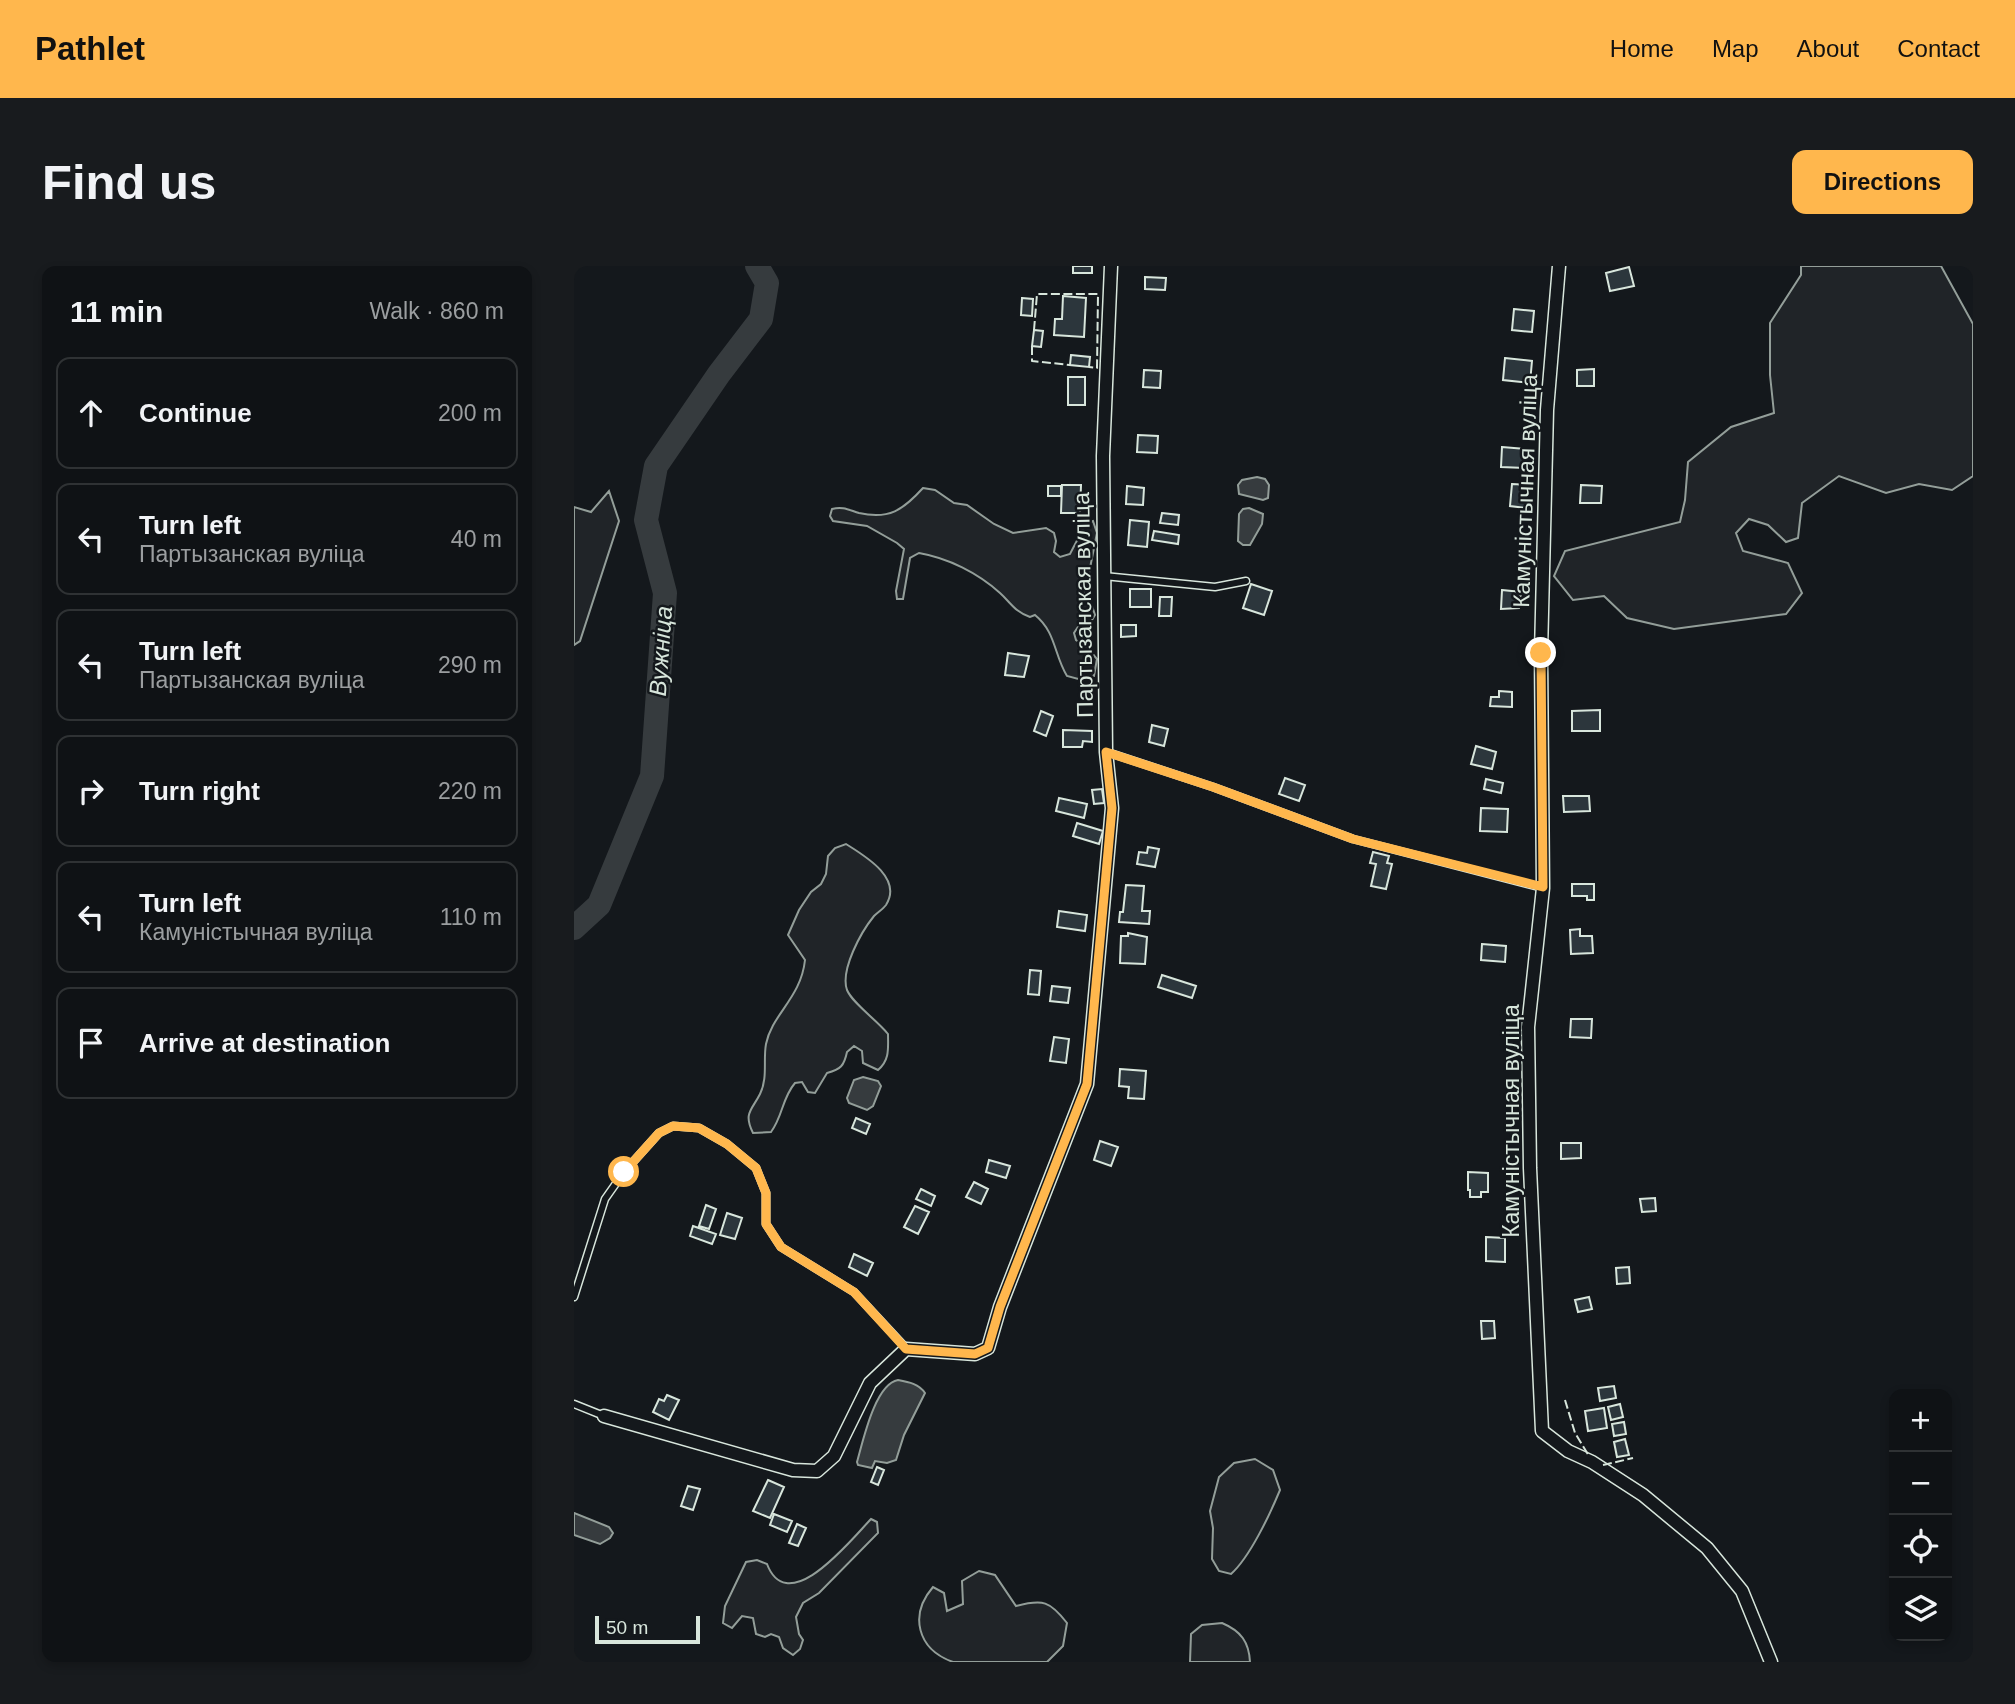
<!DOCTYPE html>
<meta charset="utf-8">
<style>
body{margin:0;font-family:Arial,sans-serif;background:#181b1e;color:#f1f3f6}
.controls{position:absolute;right:21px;bottom:21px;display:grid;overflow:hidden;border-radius:14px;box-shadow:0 4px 10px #0003}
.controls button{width:63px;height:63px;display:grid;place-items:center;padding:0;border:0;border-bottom:2px solid #2f3234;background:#0f1215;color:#f1f3f6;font:35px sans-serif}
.scale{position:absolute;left:21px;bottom:18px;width:105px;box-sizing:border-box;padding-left:7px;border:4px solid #d8e6dc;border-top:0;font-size:19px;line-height:24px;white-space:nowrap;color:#d8e6dc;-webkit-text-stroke:5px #14181c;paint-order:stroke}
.stop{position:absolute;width:21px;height:21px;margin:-16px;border:5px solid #ffb74d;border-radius:50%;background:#fff}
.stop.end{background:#ffb74d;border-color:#fff;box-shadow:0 2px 7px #0008}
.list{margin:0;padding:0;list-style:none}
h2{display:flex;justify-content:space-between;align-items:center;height:91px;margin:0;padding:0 28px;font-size:30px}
h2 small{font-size:23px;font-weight:400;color:#9b9ea0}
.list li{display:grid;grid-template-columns:46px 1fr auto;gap:21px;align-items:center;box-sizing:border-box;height:112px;margin:0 14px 14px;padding:0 14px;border:2px solid #2f3234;border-radius:14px}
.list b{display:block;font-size:26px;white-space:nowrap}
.list p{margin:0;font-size:23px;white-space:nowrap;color:#9b9ea0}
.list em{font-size:23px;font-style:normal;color:#9b9ea0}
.icon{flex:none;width:38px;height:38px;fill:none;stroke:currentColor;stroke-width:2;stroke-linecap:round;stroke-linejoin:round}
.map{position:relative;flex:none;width:1399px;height:1396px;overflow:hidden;border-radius:14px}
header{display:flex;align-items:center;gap:42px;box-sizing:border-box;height:98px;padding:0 35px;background:#ffb74d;color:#111}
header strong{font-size:33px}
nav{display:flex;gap:38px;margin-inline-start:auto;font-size:24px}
.intro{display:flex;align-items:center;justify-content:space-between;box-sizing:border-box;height:168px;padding:0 42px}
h1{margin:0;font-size:49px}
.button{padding:18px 32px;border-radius:14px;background:#ffb74d;color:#111;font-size:24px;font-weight:700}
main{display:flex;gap:42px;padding:0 42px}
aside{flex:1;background:#0f1215;border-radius:14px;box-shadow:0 4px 10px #0003}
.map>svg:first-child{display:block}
.green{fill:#202428;stroke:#939e99;stroke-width:2}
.water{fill:#363b3e;stroke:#939e99;stroke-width:2}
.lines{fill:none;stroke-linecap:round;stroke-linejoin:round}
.river{stroke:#363b3e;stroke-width:24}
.building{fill:#2c363c;stroke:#d8e6dc;stroke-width:2}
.service-casing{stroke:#d8e6dc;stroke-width:9}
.minor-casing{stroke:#d8e6dc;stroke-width:15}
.service{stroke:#14181c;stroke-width:6}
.minor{stroke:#14181c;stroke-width:12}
.fence{stroke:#d8e6dc;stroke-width:2;stroke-dasharray:9 3.5;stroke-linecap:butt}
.route{stroke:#ffb74d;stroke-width:9}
.labels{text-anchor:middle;stroke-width:5;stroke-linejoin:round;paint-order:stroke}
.street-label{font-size:23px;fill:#d8e6dc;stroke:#14181c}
.water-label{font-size:24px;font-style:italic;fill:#d8e6dc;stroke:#14181c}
</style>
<header>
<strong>Pathlet</strong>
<nav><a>Home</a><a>Map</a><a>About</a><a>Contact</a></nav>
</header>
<div class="intro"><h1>Find us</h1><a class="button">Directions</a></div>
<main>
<aside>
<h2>11 min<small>Walk · 860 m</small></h2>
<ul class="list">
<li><svg class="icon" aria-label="ahead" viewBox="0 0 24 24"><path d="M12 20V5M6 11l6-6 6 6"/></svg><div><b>Continue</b></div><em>200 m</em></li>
<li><svg class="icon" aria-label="left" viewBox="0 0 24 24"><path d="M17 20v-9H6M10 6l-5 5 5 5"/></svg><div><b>Turn left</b><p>Партызанская вуліца</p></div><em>40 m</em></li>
<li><svg class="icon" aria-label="left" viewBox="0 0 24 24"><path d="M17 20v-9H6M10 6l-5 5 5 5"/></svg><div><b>Turn left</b><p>Партызанская вуліца</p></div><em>290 m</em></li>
<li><svg class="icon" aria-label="right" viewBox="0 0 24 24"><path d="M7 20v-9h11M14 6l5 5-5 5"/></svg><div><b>Turn right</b></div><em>220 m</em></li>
<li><svg class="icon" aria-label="left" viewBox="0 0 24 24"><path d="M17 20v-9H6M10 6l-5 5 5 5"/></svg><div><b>Turn left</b><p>Камуністычная вуліца</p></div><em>110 m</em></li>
<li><svg class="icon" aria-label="arrive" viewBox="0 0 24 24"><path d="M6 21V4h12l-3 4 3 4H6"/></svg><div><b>Arrive at destination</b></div></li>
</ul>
</aside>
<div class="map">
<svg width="1399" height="1396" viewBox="0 0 1399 1396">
<rect width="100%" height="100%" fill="#14181c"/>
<path class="green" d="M1227 0H1367L1399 58V210L1378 224 1345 218 1312 227 1265 210 1228 237 1224 272 1212 276 1194 259 1175 253 1162 267 1169 285 1214 297 1228 327 1212 348 1100 363 1053 352 1030 330 999 334 980 310 991 285 1106 256 1111 234 1114 196 1157 161 1200 147 1196 109V57L1227 9Z
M349 222 361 224 380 237 393 239 420 258 439 267 472 262 480 267 482 275 480 286 486 291 496 288 512 257 519 255 523 267 511 327 516 334 521 349 515 359 504 361 500 367 502 374 513 381 523 393 520 410 508 414 493 410C480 389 482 366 461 349L456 351C441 346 437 337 426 327 404 307 374 292 345 287L336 292 329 333H323L322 325 330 283 323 277 293 260 259 255 256 250 258 243C269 240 275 244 285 247 315 254 329 244 349 222Z
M35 225 45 255 6 375 0 379V241L17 246Z
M272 578C291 590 329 612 312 639 309 643 304 646 300 650 287 666 266 704 273 724 279 738 303 754 314 768 314 782 316 794 304 804L289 797 288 785 280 780 273 786C270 800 267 803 253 807L241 827 234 826 228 816 221 817C208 832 209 850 197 866L179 867C169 847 178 844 186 828 194 812 189 794 192 778 198 748 227 732 231 694L214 669 225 644 237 626 247 618 252 608 254 590 261 582Z
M681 1193 699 1204 706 1224C696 1248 676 1291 657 1308L645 1305 638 1293 639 1262 636 1245 645 1211 660 1197Z
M297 1253 303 1256 304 1267 245 1327 229 1337 222 1351 225 1368 229 1374 226 1383 219 1389 209 1382 205 1371 197 1368 191 1371 182 1368 179 1352 168 1350 158 1362 149 1357 151 1340 172 1296 183 1294 193 1298C214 1353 276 1275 297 1253Z
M405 1305 421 1309 442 1340C469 1333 476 1335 493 1357L489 1380 473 1396H379C343 1383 335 1349 359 1321L370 1327 373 1345 389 1338 388 1315Z
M648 1357C667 1365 675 1376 676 1396H616L617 1368 628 1359Z"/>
<path class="water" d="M683 211 691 213 695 219 694 232 689 234 665 228 664 219 668 214Z
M675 242 689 248 688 258 676 279H669L664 275 665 248 669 243Z
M289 811 304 815 307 820 299 840 293 844 275 837 273 832 280 814Z
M324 1114C335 1116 345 1118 351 1127L330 1169 322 1194 313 1197 301 1195 298 1202 284 1199 283 1196C289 1175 301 1118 324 1114Z
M0 1247 35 1261 39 1267 36 1272 26 1278 0 1269Z"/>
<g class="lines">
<path class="river" d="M0 662 25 639 78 510 91 327 72 254 82 200 145 108 187 53 193 17 183 0"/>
</g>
<path class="building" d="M499 0H518V7H499Z
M1055 1 1060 20 1036 25 1032 7Z
M571 11 592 12 591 24 571 23Z
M489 30 512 32 510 71 480 69 481 53H488Z
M448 32 459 33 458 50 447 49Z
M940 43 960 45 958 66 938 64Z
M460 64 469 65 467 81 458 80Z
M497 89 516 91 515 101 496 99Z
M931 92 958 95 956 117 929 114Z
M1020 103V120H1003V104Z
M570 104 587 105 586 122 569 121Z
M494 111H511V139H494Z
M564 169 584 170 583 187 563 186Z
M928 181 952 183 951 202 927 201Z
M938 218 956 219 953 242 936 240Z
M488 219H507L506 247H487Z
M1007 219 1028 220 1027 237H1006Z
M474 220H487V230H474Z
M553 220 570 222 569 239 552 238Z
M588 247 605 249 604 259 586 257Z
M556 254 575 256 573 281 554 279Z
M580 265 605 269 604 278 578 274Z
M677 318 698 325 690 349 669 342Z
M556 323H577V341H556Z
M928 324 947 326 945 342 927 343Z
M586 331H598L597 350H585Z
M547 359H562V370L547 371Z
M434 387 455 390 450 411 431 409Z
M925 425 938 426V441L916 440 917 431H925Z
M1026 444V465H998V445Z
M467 445 479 450 472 470 460 465Z
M578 459 594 463 590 480 575 476Z
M489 464 518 465V476L509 475 508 481H489Z
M902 480 922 486 918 503 897 498Z
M711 512 731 519 725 535 705 528Z
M912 513 929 517 927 527 910 523Z
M528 523 530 537 520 538 518 524Z
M989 530H1015L1016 545 990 546Z
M485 532 513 538 510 552 482 545Z
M907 542 934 543 933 566 906 565Z
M503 557 529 565 525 578 499 570Z
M574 581 585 583 581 601 563 598 565 586 573 587Z
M799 586 815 590 813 597 818 598 812 623 797 620 802 598 796 597Z
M998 618H1020V634H1013V630H998Z
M552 619 570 620 568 645H576L575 658 545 656 546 646H549Z
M485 645 513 649 511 665 483 661Z
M1006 663V670H1018L1019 687 997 688 996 664Z
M554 667 573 671 571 698 546 697 547 670H554Z
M908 678 932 680 931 696 907 694Z
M456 704 467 705 465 729 454 728Z
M588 709 622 720 618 732 584 721Z
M478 720 496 722 494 737 476 735Z
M997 753H1018L1017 772 996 771Z
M480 771 495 773 492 797 476 795Z
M546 803 572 805 570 833 554 832 555 821 545 820Z
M282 852 296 858 292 868 278 862Z
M526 875 544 881 537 900 520 894Z
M987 877H1007V892L987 893Z
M415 894 436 900 432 912 412 906Z
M894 906 914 907V926H907V931H896V924H894Z
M400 916 414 923 407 938 392 931Z
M347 923 361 930 357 940 342 933Z
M1081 932 1082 945 1068 946 1066 933Z
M132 939 142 943 135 963 125 960Z
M341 940 355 946 344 968 330 961Z
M153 947 168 952 161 973 146 969Z
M119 960 142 968 138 978 116 970Z
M912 971 931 972V996L912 995Z
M280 988 299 997 293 1010 275 1001Z
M1055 1001 1056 1017 1043 1018 1042 1002Z
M1015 1031 1018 1043 1004 1046 1001 1034Z
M907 1055H920L921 1072 908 1073Z
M1040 1120 1042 1132 1026 1135 1024 1122Z
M93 1129 105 1134 95 1154 79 1146 85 1133 90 1135Z
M1046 1138 1049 1151 1037 1154 1034 1141Z
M1030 1142 1033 1162 1014 1165 1011 1145Z
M1050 1156 1052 1168 1040 1170 1038 1158Z
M1051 1173 1055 1189 1043 1191 1040 1176Z
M303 1201 310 1204 304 1219 297 1216Z
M194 1214 210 1221 196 1252 179 1245Z
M114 1220 126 1223 119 1244 107 1240Z
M200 1248 218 1255 213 1266 196 1259Z
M223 1258 232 1262 224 1280 215 1277Z"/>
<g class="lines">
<defs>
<path id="service" d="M530 310 641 321 672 315
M533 486 639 521 779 573 969 622
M0 1031 31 933 50 906 85 867 99 860 125 862 153 878 182 902 192 927V958L207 981 280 1026 332 1082
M0 1138 30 1150"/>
<path id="minor" d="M985 0 973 144 967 387 969 622 954 761 956 902 968 1165 994 1185 1018 1196 1069 1229 1133 1282 1168 1325 1197 1396
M30 1150 219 1204 243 1205 260 1190 296 1117 332 1083 401 1088 414 1082 426 1041 513 818 538 542 532 486 529 190 537 0"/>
</defs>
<use href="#service" class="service-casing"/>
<use href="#minor" class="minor-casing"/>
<use href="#service" class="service"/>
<use href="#minor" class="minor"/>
<path class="fence" d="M460 64 463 28H524L523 102 515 101
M458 80V95L496 99
M991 1134 1001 1167 1015 1190
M1029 1199 1059 1192"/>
</g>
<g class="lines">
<path class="route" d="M50 906 85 867 99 860 125 862 153 878 182 902 192 927V958L207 981 280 1026 332 1083 401 1088 414 1082 426 1041 513 818 538 542 532 486 639 521 779 573 969 621 967 387"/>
</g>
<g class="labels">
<g class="street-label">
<text transform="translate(951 225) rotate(-88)" y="8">Камуністычная вуліца</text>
<text transform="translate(509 339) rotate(-91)" y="8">Партызанская вуліца</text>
<text transform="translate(937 855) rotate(-90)" y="8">Камуністычная вуліца</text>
</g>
<g class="water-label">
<text transform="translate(87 385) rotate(-86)" y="8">Вужніца</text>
</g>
</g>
</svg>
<div class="controls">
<button>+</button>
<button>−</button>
<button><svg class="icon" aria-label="locate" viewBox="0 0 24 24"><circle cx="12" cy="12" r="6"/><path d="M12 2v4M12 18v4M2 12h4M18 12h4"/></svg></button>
<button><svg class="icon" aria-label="layers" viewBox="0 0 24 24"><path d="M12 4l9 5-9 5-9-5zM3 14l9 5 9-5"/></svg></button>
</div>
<div class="scale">50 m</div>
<div class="stop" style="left:50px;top:906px"></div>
<div class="stop end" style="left:967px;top:387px"></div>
</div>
</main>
